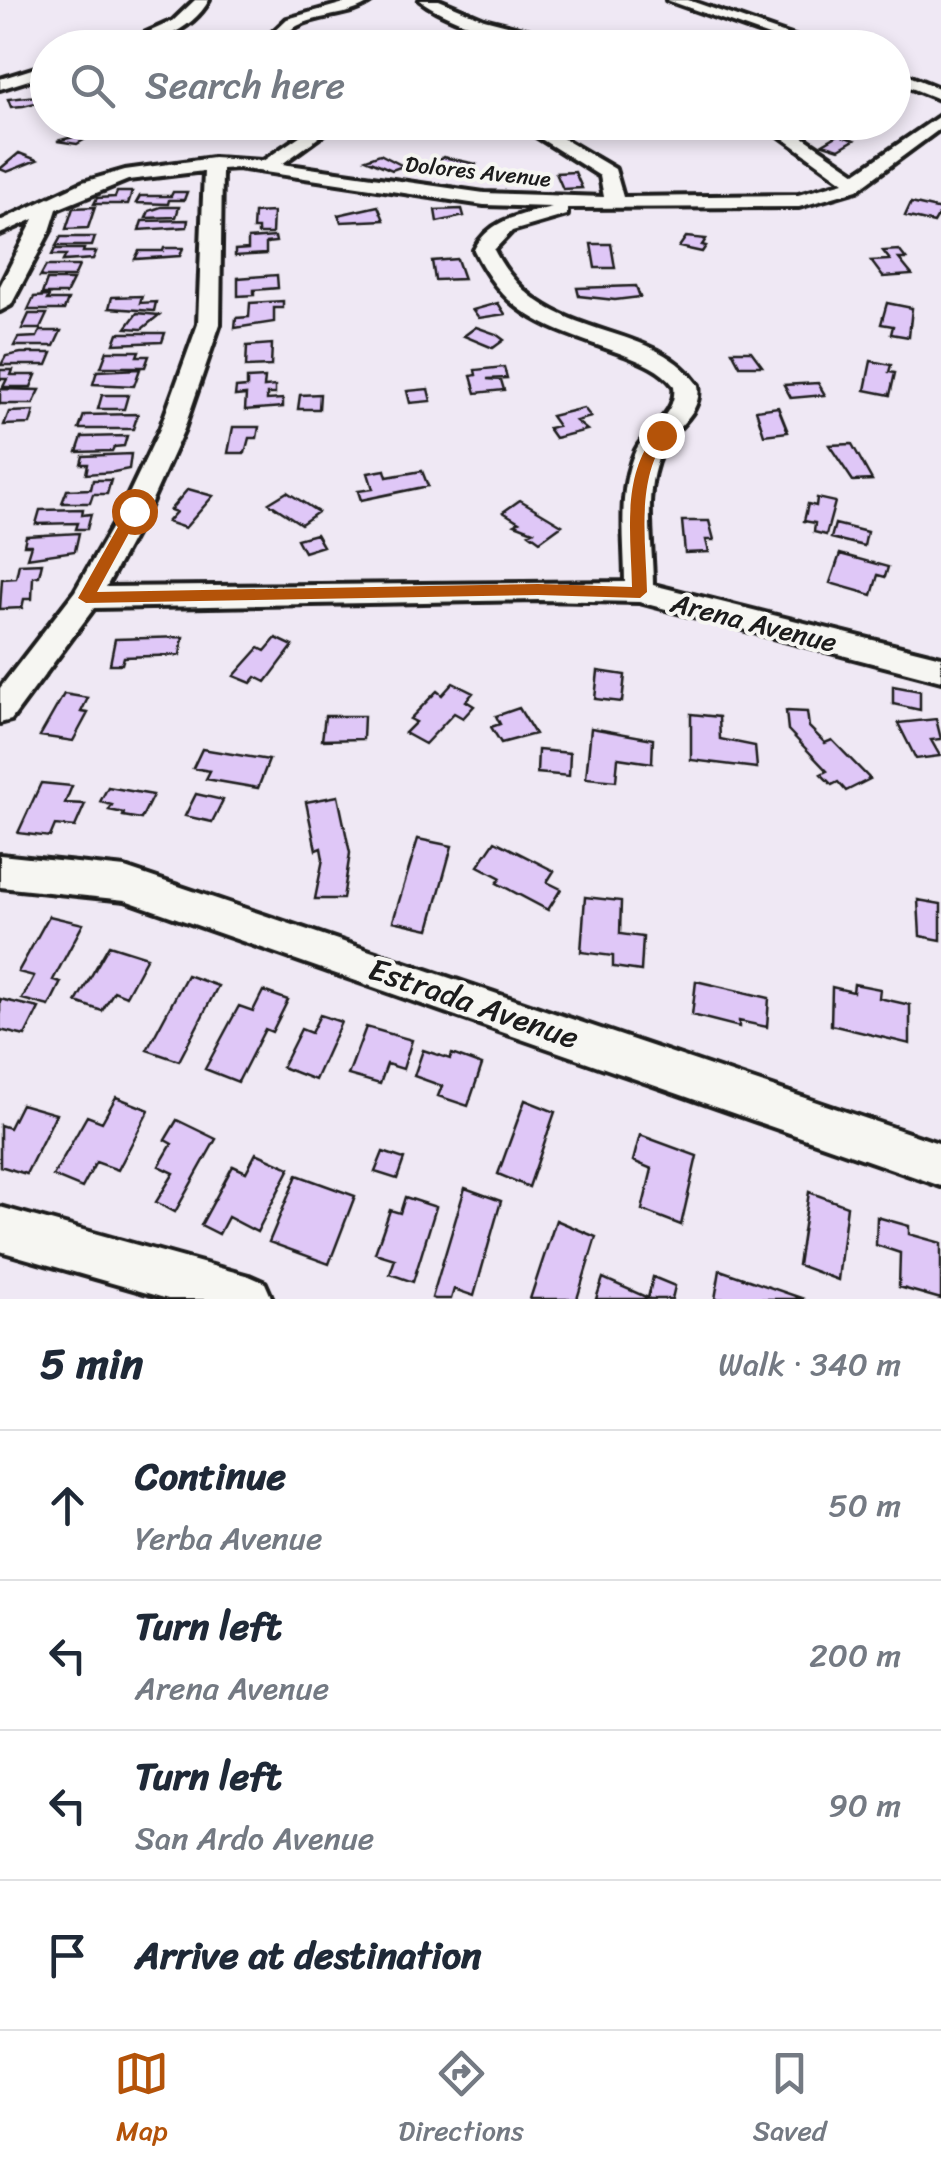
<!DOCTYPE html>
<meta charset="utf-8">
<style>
body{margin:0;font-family:Sriracha,sans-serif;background:#f2f2f3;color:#1f2937}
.stop{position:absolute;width:30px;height:30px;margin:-22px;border:8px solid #b45309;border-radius:50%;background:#fff}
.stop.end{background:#b45309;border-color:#fff;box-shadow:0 2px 10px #0008}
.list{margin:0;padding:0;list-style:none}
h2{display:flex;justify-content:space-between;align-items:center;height:130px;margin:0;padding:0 40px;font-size:42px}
h2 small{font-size:32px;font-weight:400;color:#747a83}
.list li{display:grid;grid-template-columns:65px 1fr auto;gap:30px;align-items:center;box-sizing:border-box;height:150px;padding:0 40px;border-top:2px solid #e0e1e3}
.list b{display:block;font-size:38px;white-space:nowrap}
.list p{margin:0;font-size:32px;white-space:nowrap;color:#747a83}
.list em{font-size:32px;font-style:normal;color:#747a83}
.icon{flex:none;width:55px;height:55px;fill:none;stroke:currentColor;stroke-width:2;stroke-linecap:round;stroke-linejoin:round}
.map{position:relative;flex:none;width:941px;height:1299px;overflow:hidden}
.search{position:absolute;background:#fff;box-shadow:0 5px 15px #0003;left:30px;right:30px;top:30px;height:110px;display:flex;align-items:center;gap:25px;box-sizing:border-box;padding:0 35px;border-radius:55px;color:#747a83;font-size:38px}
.sheet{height:730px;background:#fff}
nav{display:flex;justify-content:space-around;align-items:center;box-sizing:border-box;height:140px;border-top:2px solid #e0e1e3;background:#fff;font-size:28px;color:#747a83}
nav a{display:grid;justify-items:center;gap:5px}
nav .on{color:#b45309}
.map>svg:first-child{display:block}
.building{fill:#dfc7f7;stroke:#1c1c1c;stroke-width:2.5}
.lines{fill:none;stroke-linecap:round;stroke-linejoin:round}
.minor-casing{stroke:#1c1c1c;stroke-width:8}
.minor{fill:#f6f6f2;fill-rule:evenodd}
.route{fill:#b45309}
.labels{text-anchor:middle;stroke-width:8;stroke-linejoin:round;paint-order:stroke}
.far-street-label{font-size:22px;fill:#1c1c1c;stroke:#f6f6f2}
.street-label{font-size:28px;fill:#1c1c1c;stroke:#f6f6f2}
.near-street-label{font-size:32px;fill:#1c1c1c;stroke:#f6f6f2}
</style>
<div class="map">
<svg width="941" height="1299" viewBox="0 0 941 1299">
<rect width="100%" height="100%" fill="#efe8f4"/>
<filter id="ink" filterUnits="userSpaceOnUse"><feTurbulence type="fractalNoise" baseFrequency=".01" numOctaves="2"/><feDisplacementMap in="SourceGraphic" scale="20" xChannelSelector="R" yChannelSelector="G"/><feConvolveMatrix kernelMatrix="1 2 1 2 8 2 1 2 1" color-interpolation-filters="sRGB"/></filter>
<g filter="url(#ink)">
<path class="building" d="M48 95V100L23 106 11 107 8 99Z
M73 129 97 132 77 144 57 141 73 137 76 134 69 133Z
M840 129 852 133 845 137 854 140 839 149 823 144 838 135 832 133Z
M19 153 37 160 7 172 0 169Z
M380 154 403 166 392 170 366 159Z
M443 157 476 164 467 172 454 170 435 163Z
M575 172 582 188 563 189 556 173Z
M117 192H132L128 204H94L97 198 115 197Z
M173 192H187L184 200H169L168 204 136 203 140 196H171Z
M911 203 941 210V211L934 223 905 216Z
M378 206 384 220 341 222 338 215Z
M95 207 88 228 66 229 73 208Z
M161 207H179L176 217 146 218 149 211Z
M462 209 464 216 437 222 435 210Z
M273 212 272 234H258V229H253L254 213Z
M188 220 187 227 139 230 142 221Z
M61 237H95L92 246H56Z
M275 237 276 242 266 243V254L235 256V250L248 249V239Z
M686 237 706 239 702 245 706 246 702 252 679 247Z
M591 244H611L615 268H595Z
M164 248H183L180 256 135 259 139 251H163Z
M55 249H84L83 252H96L93 259 63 261 66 255H52Z
M899 250 906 259H899L912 275 883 277 871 261 890 260 883 251Z
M457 259 464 279 435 280 432 261Z
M46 266H79L74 277H40Z
M277 275 278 288 254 290V295L238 296V278Z
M47 280H73L66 294H42Z
M636 286 640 297 615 300 579 296 577 288Z
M49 296 47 300H68L64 310H28L34 297Z
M142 296 140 303 156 302 154 311 109 308 112 297Z
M283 301V308H274V322L235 328 236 318 249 317 250 303Z
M498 303 505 314 479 318 473 310Z
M887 303 912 308 909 337 891 334 893 326 881 324Z
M137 313 159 315 142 329 126 328Z
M29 314H47L40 329H22Z
M476 327 496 334 504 340 493 348 464 336Z
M40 331H61L54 346H14L18 338 37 337Z
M118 333H165L162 342 114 344Z
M272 344 271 366 246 367 247 346Z
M107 351H139L137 356H149L145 367H101Z
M732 351H751L762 366H740Z
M21 353H52L47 365H1L6 356Z
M871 361 891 365 889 372 895 373 890 395 865 390Z
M504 367 507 378 487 379 501 380 504 390 476 393 471 376 476 375 475 370Z
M140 369 134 386 93 384 97 371Z
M0 370H13L11 375H36L31 387H3L7 379H0Z
M265 378 264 387 275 386V394H267V400L283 399V407L245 410 246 395 235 396 236 388 247 387V379Z
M818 383 825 395 791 398 784 385Z
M0 389 40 390 33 404H0Z
M428 389 431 401 410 403 407 391Z
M320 394 319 409H298L300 395Z
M102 395H128L124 409H98Z
M778 407 788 432 764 435 756 410Z
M584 408 591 417 576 421 587 430 555 438 548 428 558 426 551 416Z
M34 411 30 424 4 425 9 412Z
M138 414 133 429H79L84 415Z
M233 427H259L257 438H249L245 453H228Z
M127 436 124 446 114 447 112 451 77 452 82 437Z
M852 444 872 480 853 481 829 445Z
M131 454 129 469 114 472 86 474 88 464H81L83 456Z
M385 470 387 477 422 471 428 486 361 500 358 491 373 489 368 473Z
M93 480H111L107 494H93L90 503H62L67 490 91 489Z
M188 489 213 496 185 528 167 522 176 512 170 510Z
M287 492 318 512 301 524 269 503Z
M817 498 835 502 826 535 814 532 815 523 804 521 808 504 816 506Z
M520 500 562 525 540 541 529 533 533 531 515 524 519 522 503 512Z
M83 509 82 515 91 514 87 529H76L78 523 36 524 40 510Z
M682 521H709L714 540H706L709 552 685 553Z
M835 524 867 532 864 546 831 538Z
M79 533 75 551 27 558 31 545H24L26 536Z
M316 534 323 546 304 552 297 539Z
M840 554 888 567 885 577 878 575 872 595 830 583Z
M42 563 39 576 33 577 32 599H24L22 608 0 609 2 579 16 578 19 564Z
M183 637 180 655 124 657 122 664H110L115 639Z
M276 638 293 646 266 682 256 677 251 683 234 676 259 648 265 651Z
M598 671 625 675 622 702 595 699Z
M453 683 473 693 466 701 474 706 463 718 454 713 425 744 405 733 416 722 410 719 437 691 442 695Z
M893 686 920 691V710L893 704Z
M64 694 88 698 81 712 88 713 73 741 40 736Z
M519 708 535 734 501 743 491 727 500 724 496 716Z
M786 711 807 712 809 727 825 743 832 740 870 779 846 791 838 782 832 785 821 774 827 771 788 730Z
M691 714 719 717 720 739 755 746 757 768 691 760Z
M325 716H364L363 739 322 740Z
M936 719 941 739 931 740 940 756 916 759 898 723Z
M591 728 653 739 652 763 618 758 616 781 586 778Z
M202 749 269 760 258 788 206 779 210 771 193 768Z
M538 750 570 753 569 776 537 773Z
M41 783 72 786 65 803 85 804 75 827 55 825 50 837 18 833Z
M108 787 153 795 141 819 123 816 124 813 109 810 112 805 100 802Z
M196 794 223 800 212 822 185 816Z
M338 796 350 853 343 899H315L323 859 321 848 316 850 306 802Z
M418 839 452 846 429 929 393 921Z
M495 841 554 871 547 882 561 889 548 910 497 883 501 878 478 866Z
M585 897 621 901 620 934 643 937 641 971 613 967V956L581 952Z
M918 900 941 904V940L920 936Z
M49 916 83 924 53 980 61 982 49 1006 22 999 34 976 18 972Z
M109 945 147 957 126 996 114 991 102 1011 76 1002Z
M187 975 218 986 179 1061 147 1050Z
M696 981 769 998 767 1027 739 1021V1027L692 1015Z
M854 984 880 989 879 998 910 1005V1044L831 1025 832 987 853 992Z
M263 991 288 1000 272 1032 265 1029 238 1082 205 1069 239 1006 253 1011Z
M0 999 39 1008 25 1036 0 1030Z
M320 1015 341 1022 315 1080 282 1067 301 1029 311 1033Z
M366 1027 412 1040 403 1069 387 1064 380 1084 348 1075Z
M423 1050 450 1059 452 1054 482 1065 468 1106 438 1096 442 1086 414 1076Z
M116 1097 149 1110 118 1170 96 1162 82 1188 53 1176 87 1116 102 1122Z
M525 1100 555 1112 529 1187 498 1174Z
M21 1104 56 1114 26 1174 0 1166V1125L9 1128Z
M177 1120 216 1139 175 1212 156 1202 174 1173 159 1166 172 1144 165 1140Z
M640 1135 697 1156 681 1225 642 1210 652 1169 633 1161Z
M383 1152 404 1159 397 1179 375 1172Z
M256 1153 290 1168 257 1232 228 1217 219 1234 201 1225 233 1166 246 1172Z
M297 1175 355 1196 329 1264 269 1242Z
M465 1188 501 1201 474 1296 454 1289 451 1299H435L432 1298Z
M809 1192 847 1206 838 1280 798 1265Z
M405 1197 436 1207 413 1282 390 1274 395 1259 375 1253 390 1210 400 1213Z
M877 1217 909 1226V1234L941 1243V1299L899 1287 900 1253 876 1245Z
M556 1220 596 1237 577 1299H530Z
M720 1270 804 1299H715Z
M653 1277 675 1286 672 1299H596L603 1278 648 1298Z"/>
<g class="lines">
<defs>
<path id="minor" d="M195 0H209C192 32 147 48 113 48L173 21Z
M355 0H373C347 21 306 11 283 37L291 48H276L268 37 287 19Z
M420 0H439L484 19 597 48C548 48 459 30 420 0Z
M667 0H688L826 48H803Z
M48 64V74L0 89V79Z
M894 70 941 89V100L894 81Z
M941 115V128L857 190 799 207 567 208V215L512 231 494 250C544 348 647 315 698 385 703 415 672 428 661 452 642 492 653 543 653 585L941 657V681L639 602 538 600 94 608 11 720 0 723V688L75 591 121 511 160 429 198 324 204 171 128 180 57 209 50 231 11 305 0 311V286L34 219 0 234V221L83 182 125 170 213 158 263 161 320 122H340L282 164 484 193 604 197 600 176 514 122H535L615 169 623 197 798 195 844 182 761 122H781L856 173ZM238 168 484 205 552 207C521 215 489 219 474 250 508 321 553 328 622 354 642 362 661 369 674 386 678 414 647 428 636 450 617 490 625 539 625 582L106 587 147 511 184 429 220 324 222 169Z
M0 855 125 868 941 1144V1186L125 900 0 887Z
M0 1207 249 1276 265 1283 272 1299H168L0 1251Z"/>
</defs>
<use href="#minor" class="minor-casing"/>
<use href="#minor" class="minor"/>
</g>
</g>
<path class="route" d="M657 432 668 435C635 479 646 540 647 592L640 598 538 595 86 603 78 598 127 511 134 506 141 511 97 592 538 584 632 587C631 534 621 475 657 432Z"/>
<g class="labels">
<g class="far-street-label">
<text transform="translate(478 171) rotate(6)" y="8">Dolores Avenue</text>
</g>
<g class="street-label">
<text transform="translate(754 622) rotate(14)" y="10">Arena Avenue</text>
</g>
<g class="near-street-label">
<text transform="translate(474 1003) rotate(19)" y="11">Estrada Avenue</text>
</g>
</g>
</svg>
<div class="stop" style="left:134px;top:511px"></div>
<div class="stop end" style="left:661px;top:435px"></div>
<div class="search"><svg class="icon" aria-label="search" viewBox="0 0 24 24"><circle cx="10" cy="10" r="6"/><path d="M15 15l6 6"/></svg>Search here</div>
</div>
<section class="sheet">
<h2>5 min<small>Walk · 340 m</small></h2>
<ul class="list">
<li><svg class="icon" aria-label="ahead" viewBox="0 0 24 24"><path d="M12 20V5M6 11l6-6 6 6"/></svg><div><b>Continue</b><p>Yerba Avenue</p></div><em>50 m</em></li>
<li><svg class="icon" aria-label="left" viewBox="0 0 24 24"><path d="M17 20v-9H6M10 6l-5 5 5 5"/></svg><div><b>Turn left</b><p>Arena Avenue</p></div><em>200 m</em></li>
<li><svg class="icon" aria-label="left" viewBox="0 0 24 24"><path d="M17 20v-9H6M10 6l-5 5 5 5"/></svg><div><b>Turn left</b><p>San Ardo Avenue</p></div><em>90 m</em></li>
<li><svg class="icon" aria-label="arrive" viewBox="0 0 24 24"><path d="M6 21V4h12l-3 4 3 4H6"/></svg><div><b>Arrive at destination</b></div></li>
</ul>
</section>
<nav>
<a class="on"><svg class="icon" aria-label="map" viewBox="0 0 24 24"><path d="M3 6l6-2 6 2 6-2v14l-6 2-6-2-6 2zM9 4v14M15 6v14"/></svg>Map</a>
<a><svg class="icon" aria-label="directions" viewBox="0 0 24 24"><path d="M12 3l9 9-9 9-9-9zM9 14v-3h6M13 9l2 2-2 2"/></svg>Directions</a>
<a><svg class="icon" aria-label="saved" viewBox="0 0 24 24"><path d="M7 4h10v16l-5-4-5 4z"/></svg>Saved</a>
</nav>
